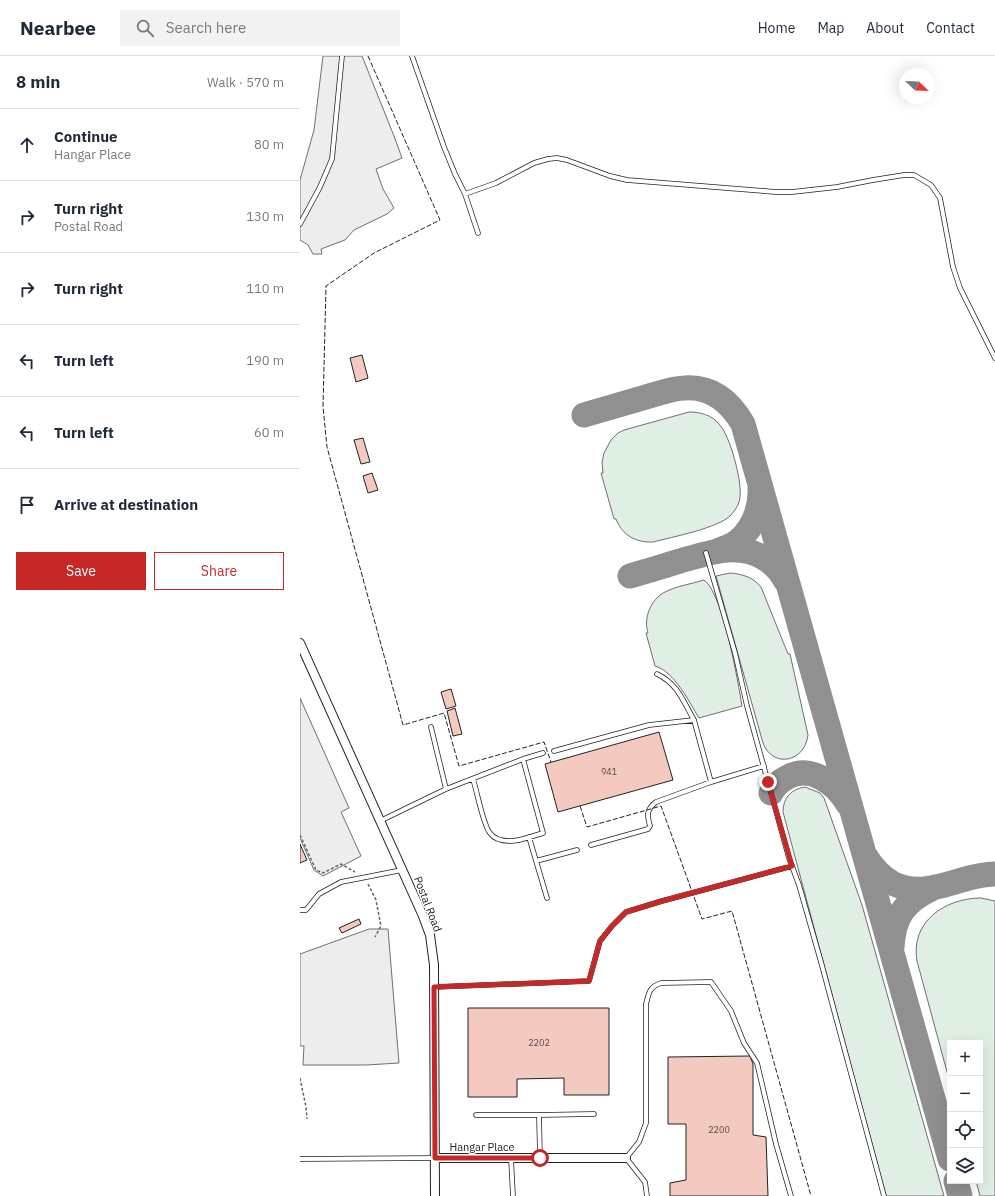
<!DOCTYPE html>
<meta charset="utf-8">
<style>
body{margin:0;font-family:"IBM Plex Sans",sans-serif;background:#f2f2f3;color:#1f2937}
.controls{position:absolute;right:12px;bottom:12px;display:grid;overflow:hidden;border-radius:0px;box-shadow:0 4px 16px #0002}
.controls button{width:36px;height:36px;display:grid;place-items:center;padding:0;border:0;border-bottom:1px solid #e0e1e3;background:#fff;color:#1f2937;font:20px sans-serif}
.compass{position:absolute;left:599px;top:12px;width:36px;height:36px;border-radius:50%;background:#fff;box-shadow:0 4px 16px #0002;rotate:113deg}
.stop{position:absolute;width:12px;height:12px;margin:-9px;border:3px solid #c62828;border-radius:50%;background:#fff}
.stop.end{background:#c62828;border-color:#fff;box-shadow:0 1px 4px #0008}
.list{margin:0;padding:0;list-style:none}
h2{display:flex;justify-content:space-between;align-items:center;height:52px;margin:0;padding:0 16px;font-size:17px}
h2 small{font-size:13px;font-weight:400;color:#747a83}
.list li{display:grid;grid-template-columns:26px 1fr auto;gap:12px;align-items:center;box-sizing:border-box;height:72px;padding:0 16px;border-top:1px solid #e0e1e3}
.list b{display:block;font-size:15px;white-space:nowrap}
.list p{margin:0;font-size:13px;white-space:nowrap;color:#747a83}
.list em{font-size:13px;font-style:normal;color:#747a83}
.actions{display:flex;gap:8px;padding:12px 16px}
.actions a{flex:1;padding:9px 0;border:1px solid #c62828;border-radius:0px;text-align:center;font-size:14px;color:#c62828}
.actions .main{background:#c62828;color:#fff}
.icon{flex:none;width:22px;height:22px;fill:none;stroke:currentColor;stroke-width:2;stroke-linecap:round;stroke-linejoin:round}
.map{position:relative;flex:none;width:695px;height:1140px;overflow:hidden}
header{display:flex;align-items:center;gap:24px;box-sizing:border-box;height:56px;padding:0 20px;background:#fff;border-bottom:1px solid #e0e1e3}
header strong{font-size:19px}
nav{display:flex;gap:22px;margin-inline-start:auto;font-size:14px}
.search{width:280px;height:36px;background:#f2f2f3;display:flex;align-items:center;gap:10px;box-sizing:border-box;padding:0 14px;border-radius:0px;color:#747a83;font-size:15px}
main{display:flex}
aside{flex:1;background:#fff}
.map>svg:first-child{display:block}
.green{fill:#e0efe3;stroke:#6f6f6f}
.parking{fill:#ededed;stroke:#6f6f6f}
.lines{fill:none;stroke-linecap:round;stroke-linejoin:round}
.taxiway{stroke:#909090;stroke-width:25}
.building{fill:#f3c9c0;stroke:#222}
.service-casing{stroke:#222;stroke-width:5.5}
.minor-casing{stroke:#222;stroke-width:10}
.path{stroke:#646464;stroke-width:1.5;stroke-dasharray:3 2;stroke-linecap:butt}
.service{stroke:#fff;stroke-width:4}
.minor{stroke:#fff;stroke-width:8}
.fence{stroke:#222;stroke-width:1;stroke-dasharray:5 2;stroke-linecap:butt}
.route{stroke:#c62828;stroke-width:5}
.labels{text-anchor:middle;stroke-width:3;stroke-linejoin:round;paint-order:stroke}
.number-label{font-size:9px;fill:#564c4a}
.street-label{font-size:11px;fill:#222;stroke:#fff}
</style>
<header>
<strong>Nearbee</strong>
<div class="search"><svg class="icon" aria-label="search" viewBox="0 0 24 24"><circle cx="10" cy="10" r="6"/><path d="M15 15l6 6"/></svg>Search here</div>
<nav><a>Home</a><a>Map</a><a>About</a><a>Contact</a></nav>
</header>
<main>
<aside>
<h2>8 min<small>Walk · 570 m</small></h2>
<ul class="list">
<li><svg class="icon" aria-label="ahead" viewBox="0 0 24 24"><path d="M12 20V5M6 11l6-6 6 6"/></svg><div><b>Continue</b><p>Hangar Place</p></div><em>80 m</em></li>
<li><svg class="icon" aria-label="right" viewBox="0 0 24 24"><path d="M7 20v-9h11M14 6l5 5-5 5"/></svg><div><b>Turn right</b><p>Postal Road</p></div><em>130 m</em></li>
<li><svg class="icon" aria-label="right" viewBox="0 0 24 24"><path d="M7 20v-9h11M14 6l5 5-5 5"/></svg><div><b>Turn right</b></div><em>110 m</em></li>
<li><svg class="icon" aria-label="left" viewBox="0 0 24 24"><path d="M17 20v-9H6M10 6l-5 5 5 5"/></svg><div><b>Turn left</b></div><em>190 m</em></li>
<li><svg class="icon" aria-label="left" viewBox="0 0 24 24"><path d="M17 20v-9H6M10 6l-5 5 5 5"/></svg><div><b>Turn left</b></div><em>60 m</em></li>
<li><svg class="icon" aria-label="arrive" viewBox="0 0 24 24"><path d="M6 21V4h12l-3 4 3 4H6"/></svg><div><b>Arrive at destination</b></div></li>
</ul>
<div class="actions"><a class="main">Save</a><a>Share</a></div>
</aside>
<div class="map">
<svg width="695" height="1140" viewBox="0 0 695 1140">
<rect width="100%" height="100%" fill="#fff"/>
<path class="green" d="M389 356C400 356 412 359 419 368 430 379 442 425 440 440 440 448 435 454 431 459 419 472 372 481 353 486 336 487 322 479 316 463H314L301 417H303L302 406 304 397 311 384 318 377 324 374Z
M430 517C442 518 453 521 461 531L488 598H490L508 679C505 706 473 713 463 687L416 520Z
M404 524C423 537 438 626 442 650L399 662C389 646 375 616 355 610L346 577H348C343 562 351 543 365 536 377 530 391 528 404 524Z
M505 731 520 737 524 742 562 849 644 1140H586L483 756C483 742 491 733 505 731Z
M681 842 695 845V1140H680L676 1125H680V987H650V1027L617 905C610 866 645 842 681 842Z"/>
<path class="parking" d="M23 0H62L94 80 102 102 76 113 83 133 94 152 87 158 54 174 45 184 21 193 22 198H13L8 189 0 184V124L14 74Z
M0 642 49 752 41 756 61 800 23 820 14 814 0 782Z
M69 873H88L99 1007 66 1009H3L4 990H0V898Z"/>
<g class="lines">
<path class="taxiway" d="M284 359C305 353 326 347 346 341 358 338 372 332 385 332 412 330 430 346 443 368L650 1103
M417 495C422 493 428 491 432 489 451 478 461 454 460 433
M330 520C347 515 364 510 380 505 409 497 437 486 464 502 474 508 480 514 485 524
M471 737C474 731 480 725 486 722 510 707 536 728 548 748
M566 801C573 812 581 821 592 827 627 845 660 818 695 818
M592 891C594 860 604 846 633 832
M656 1125 660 1140"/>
</g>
<path class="building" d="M62 299 68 322 56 326 50 302Z
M63 382 70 406 61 408 54 384Z
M72 417 78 434 68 437 63 420Z
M151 633 156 650 146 653 141 636Z
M155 652 162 678 153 680 147 655Z
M359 676 373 724 258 756 245 708Z
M0 788 7 804 0 807Z
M59 863 61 868 42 877 39 872Z
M168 952H309V1039H264V1022L217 1023V1041H168Z
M450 1000 453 1008V1079L466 1081 468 1140H370V1127L386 1124V1068H368V1001Z"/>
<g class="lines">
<defs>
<path id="service" d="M112 0 144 91 155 118 165 138 196 127 234 107 248 103 257 102 267 104 310 120 327 124 476 136H492L537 131 573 124 604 119H614L631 129 640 142 653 211 660 232 695 302
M165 138 178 177
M0 168 20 131 32 103 42 0
M406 497 435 597 447 650 489 802 499 829 521 906 584 1140
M357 618C378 628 383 645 394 664
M131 671 146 733
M254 695 349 669 394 664 411 726 464 710
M173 723C177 735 183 769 190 777 194 783 202 785 210 785 221 785 232 780 243 777L223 703
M80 765 146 733 223 703 243 697
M229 781 247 842
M291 789 348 773 350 770C347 759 346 754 356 746L411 726
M236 805 277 794
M0 854H6L19 838 41 826 102 814
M134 931 289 925 300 885 312 870 326 856 362 845 492 810
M176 1059H239
M211 1102 213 1140
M240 1102 239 1059 294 1058
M0 1103 135 1102
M347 1140 345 1126 326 1102 339 1086 346 1067V948C349 937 349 931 361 927L411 926 431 955 444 987 457 1007 476 1088 491 1140"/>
<path id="minor" d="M0 587 123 860 130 879 134 909 135 1140
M135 1102H326"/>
</defs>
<use href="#service" class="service-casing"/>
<use href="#minor" class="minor-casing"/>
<path class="path" d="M0 779 16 814 23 817 41 808 55 816
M68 828 76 844 81 870 75 881
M0 1022 6 1051 7 1063"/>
<use href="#service" class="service"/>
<use href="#minor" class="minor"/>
<path class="fence" d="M68 0 140 164 74 197 26 230 23 351 27 391 103 669 144 657 159 710 244 686 251 706
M280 750 287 771 361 750 402 863 432 855 511 1140"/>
</g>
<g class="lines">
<path class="route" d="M240 1102H135L134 931 289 925 300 885 312 870 326 856 362 845 492 810 468 726"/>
</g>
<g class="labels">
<g class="number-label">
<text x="309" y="719">941</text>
<text x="239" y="990">2202</text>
<text x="419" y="1077">2200</text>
</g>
<g class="street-label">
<text transform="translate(128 848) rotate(69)" y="4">Postal Road</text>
<text x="182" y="1095">Hangar Place</text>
</g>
</g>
</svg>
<div class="controls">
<button>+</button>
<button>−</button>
<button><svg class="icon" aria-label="locate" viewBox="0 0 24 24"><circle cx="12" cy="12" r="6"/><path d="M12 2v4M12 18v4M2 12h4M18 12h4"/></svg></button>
<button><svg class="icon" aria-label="layers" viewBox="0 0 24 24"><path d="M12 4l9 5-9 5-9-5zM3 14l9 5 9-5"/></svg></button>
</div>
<svg class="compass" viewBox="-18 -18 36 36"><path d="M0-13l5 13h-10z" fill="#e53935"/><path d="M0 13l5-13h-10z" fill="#747a83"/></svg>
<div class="stop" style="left:240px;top:1102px"></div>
<div class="stop end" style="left:468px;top:726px"></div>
</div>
</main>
